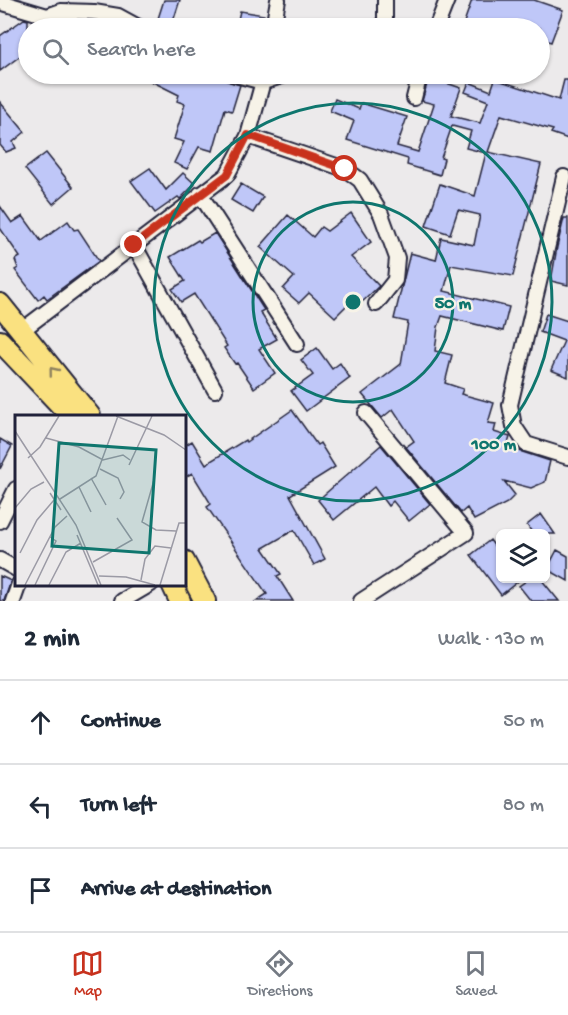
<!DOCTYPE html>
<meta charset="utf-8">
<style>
body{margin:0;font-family:"Gochi Hand",sans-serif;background:#f6f6f7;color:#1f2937}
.controls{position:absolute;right:18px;bottom:18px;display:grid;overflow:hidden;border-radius:9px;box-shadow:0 2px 4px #0004}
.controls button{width:54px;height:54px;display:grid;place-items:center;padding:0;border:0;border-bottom:2px solid #e0e1e3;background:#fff;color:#1f2937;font:30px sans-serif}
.stop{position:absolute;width:18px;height:18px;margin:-14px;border:4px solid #c8321e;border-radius:50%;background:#fff}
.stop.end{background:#c8321e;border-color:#fff;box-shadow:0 2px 6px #0008}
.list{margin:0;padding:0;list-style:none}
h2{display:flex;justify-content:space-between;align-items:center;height:78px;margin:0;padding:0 24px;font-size:26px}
h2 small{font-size:20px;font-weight:400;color:#747a83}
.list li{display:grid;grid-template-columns:39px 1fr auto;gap:18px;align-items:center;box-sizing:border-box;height:84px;padding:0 24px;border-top:2px solid #e0e1e3}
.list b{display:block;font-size:22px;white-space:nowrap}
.list em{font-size:20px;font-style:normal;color:#747a83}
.icon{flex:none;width:33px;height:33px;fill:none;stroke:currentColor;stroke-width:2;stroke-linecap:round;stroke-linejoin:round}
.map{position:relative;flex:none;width:568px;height:601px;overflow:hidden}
.search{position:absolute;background:#fff;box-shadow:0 2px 4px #0004;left:18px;right:18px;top:18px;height:66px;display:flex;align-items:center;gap:15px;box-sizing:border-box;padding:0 21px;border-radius:33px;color:#747a83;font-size:22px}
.sheet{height:330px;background:#fff}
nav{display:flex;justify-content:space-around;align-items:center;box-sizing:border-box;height:84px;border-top:2px solid #e0e1e3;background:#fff;font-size:16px;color:#747a83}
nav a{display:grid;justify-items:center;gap:3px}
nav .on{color:#c8321e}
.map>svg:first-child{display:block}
.building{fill:#bfc7f8;stroke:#22223b;stroke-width:1.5}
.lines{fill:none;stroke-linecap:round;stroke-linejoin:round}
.minor-casing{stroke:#22223b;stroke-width:18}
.highway-casing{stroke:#22223b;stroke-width:24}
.minor{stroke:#f7f3e8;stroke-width:14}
.highway{stroke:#fae180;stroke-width:20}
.oneway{stroke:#8e825e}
.route{stroke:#c8321e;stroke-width:8}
.ring{fill:none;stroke:#0f766e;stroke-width:3}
.inset-road{fill:none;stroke:#9b9aa5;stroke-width:1.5}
.view{fill:#0f766e;fill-opacity:0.15;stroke:#0f766e;stroke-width:3}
.inset-edge{fill:none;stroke:#22223b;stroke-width:3}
.centre{fill:#0f766e;stroke:#f7f3e8;stroke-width:3}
.ring-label{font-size:18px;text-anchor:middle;font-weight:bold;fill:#0f766e;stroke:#f7f3e8;stroke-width:4.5;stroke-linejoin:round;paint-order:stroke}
</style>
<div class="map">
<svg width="568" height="601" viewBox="0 0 568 601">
<rect width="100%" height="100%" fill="#eceaeb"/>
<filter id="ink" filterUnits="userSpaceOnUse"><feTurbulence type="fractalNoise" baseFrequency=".0167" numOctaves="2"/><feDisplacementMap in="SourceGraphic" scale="12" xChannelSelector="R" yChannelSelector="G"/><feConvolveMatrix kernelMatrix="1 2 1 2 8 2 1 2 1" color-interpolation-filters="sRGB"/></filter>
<g filter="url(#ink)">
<path class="building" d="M164 0H180L171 28H155Z
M472 0H534L563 10 551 42 540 38V28H462Z
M240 11 264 15 260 28H236Z
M24 19 28 20V50L0 71V36Z
M66 20H77L86 28H59Z
M137 74H207L240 85 232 111 225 109 213 151 199 147 187 169 174 163 184 142 174 139 185 104 177 101 179 95Z
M429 77 461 88 451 116 480 123 488 101 465 92 469 82 491 91 495 79 559 100 564 80H568V139L551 133 553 130 501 115 488 152 541 164 513 276 451 265 444 291 509 307 503 331 442 316 438 327 435 351 452 355 445 383 463 389 461 394 494 403 488 423 496 424 494 432 510 437 507 447 550 461 545 482 531 488 504 481 515 495 507 503 474 520 467 508 461 513 406 447 414 441 393 409 382 418 362 394 401 364 408 322 394 319 410 253 436 260 441 238 474 245 480 215 458 210 450 234 426 226 440 184 475 196 486 153 466 148 471 131 452 126 441 158 444 159 440 175 407 165 408 159 347 140 354 121 330 111 335 99 359 109 361 103 407 117 397 146 418 152 434 104 422 101Z
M0 102 25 132 13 142 16 148 6 152 0 145Z
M46 153 73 187 53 204 25 169Z
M150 168 166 190 183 173 195 184 180 199 178 197 155 213 131 181Z
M241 184 263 197 253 213 231 200Z
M0 206 12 223 23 216 41 241 68 221 74 230 78 229 99 261 47 299 44 295 38 300 15 270 18 268 15 260 20 257 0 228Z
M351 213 371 242 351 257 379 286 359 305 353 299 335 317 309 293 299 303 283 289 294 277 260 247 288 215 313 237 321 227 327 231Z
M564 218H568V285L551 281 557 247Z
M215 233 264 310 260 312 277 339 259 349 275 373 254 388 237 363 235 364 224 348 227 346 194 294 181 302 172 289 185 281 170 257 198 240 200 242Z
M546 314 568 321V377L551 370 564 341 540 332Z
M317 348 332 369 340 363 350 378 306 411 291 391 313 375 301 360Z
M292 410 317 445 320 443 335 467 290 495 325 559 314 565 294 530 263 548 281 574 277 576 293 601H256L267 594 207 507 211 504 192 473 184 478V446L192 441 206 464 245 440 246 442Z
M0 439 12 446 0 469Z
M381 445 430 504 409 521 393 501 388 506 374 487 334 520 318 500Z
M541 514 555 534H533L527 525Z
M490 540 501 555V579H521L501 595 471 555Z
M557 550 568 556V581L547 569Z
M0 576 11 581 4 601H0Z
M529 579H541L559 601H531L519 586Z"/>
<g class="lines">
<defs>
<path id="minor" d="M0 2 47 16 61 11 94 12 118 16 140 28
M273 28 278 0
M385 28V0
M436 28 447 0
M232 74 263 82 288 74
M414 98 420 74
M248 136 345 169 360 180 381 214 397 258 395 280 376 304
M564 177 510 405 514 426 526 444 568 457
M200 194 297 344
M134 245 215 390
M21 331 227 175 248 136 265 74
M0 521 16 489
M0 560 16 569
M13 601 19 584
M122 601 151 584
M361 601 466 533 366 413"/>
<path id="highway" d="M0 304 90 416
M0 341 71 416
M184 561 205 601
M172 584 180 601"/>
</defs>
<use href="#minor" class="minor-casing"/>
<use href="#highway" class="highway-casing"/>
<use href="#minor" class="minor"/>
<use href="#highway" class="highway"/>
</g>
<defs><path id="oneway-chevron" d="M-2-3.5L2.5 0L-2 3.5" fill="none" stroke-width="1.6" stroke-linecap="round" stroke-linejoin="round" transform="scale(1.5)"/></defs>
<use class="oneway" href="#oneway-chevron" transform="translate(53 371) rotate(-129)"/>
</g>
<g class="lines" filter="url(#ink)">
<path class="route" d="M134 245 227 175 248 135 345 169"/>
</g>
<g class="ring">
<circle cx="353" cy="302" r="100"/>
<circle cx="353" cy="302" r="199"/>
</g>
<g transform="translate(15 415)">
<rect width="171" height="171" fill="#eceaeb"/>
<path class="inset-road" d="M101 1 149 20 171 35M0 16 61 110 86 170M31 23 64 32 88 45 108 40 115 45M13 43 25 32 44 1M114 50 137 1M85 54 103 63 109 77 105 84M76 63 91 90M139 65 127 107 141 115 161 116M64 72 76 97M35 78 46 95M45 84 81 61 103 1M0 93 16 74 29 67M62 120 83 170M5 138 22 105 39 85M78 147 117 125 102 103M84 161 111 162 140 170M126 165 130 144 140 131 156 133M10 170 40 112 52 101M20 170 41 126 35 122M34 170 51 137 66 128M145 170 164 108H171"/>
<path class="view" d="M44 28 141 35 134 138 37 131Z"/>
<rect width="171" height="171" class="inset-edge"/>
</g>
<circle cx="353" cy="302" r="9" class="centre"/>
<g class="ring-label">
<text x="453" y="308">50 m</text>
<text x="494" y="449">100 m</text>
</g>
</svg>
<div class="controls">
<button><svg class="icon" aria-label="layers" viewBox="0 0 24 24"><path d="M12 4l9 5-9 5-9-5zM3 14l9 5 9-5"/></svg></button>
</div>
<div class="stop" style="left:345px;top:169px"></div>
<div class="stop end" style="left:134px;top:245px"></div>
<div class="search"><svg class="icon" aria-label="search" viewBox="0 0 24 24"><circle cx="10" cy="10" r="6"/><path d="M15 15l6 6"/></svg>Search here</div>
</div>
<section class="sheet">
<h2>2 min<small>Walk · 130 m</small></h2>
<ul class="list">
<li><svg class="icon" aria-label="ahead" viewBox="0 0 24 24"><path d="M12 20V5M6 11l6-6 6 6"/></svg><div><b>Continue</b></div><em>50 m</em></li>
<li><svg class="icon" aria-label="left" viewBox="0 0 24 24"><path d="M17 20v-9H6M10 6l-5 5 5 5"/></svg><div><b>Turn left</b></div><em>80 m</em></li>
<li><svg class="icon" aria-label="arrive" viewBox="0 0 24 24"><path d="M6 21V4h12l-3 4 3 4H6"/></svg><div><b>Arrive at destination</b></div></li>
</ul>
</section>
<nav>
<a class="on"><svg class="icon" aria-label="map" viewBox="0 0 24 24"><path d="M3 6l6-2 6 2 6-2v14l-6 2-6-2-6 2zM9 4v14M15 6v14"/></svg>Map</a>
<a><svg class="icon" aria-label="directions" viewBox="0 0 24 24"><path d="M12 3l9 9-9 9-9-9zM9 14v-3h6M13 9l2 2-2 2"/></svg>Directions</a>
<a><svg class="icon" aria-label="saved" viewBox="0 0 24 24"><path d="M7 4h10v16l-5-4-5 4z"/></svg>Saved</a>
</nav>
